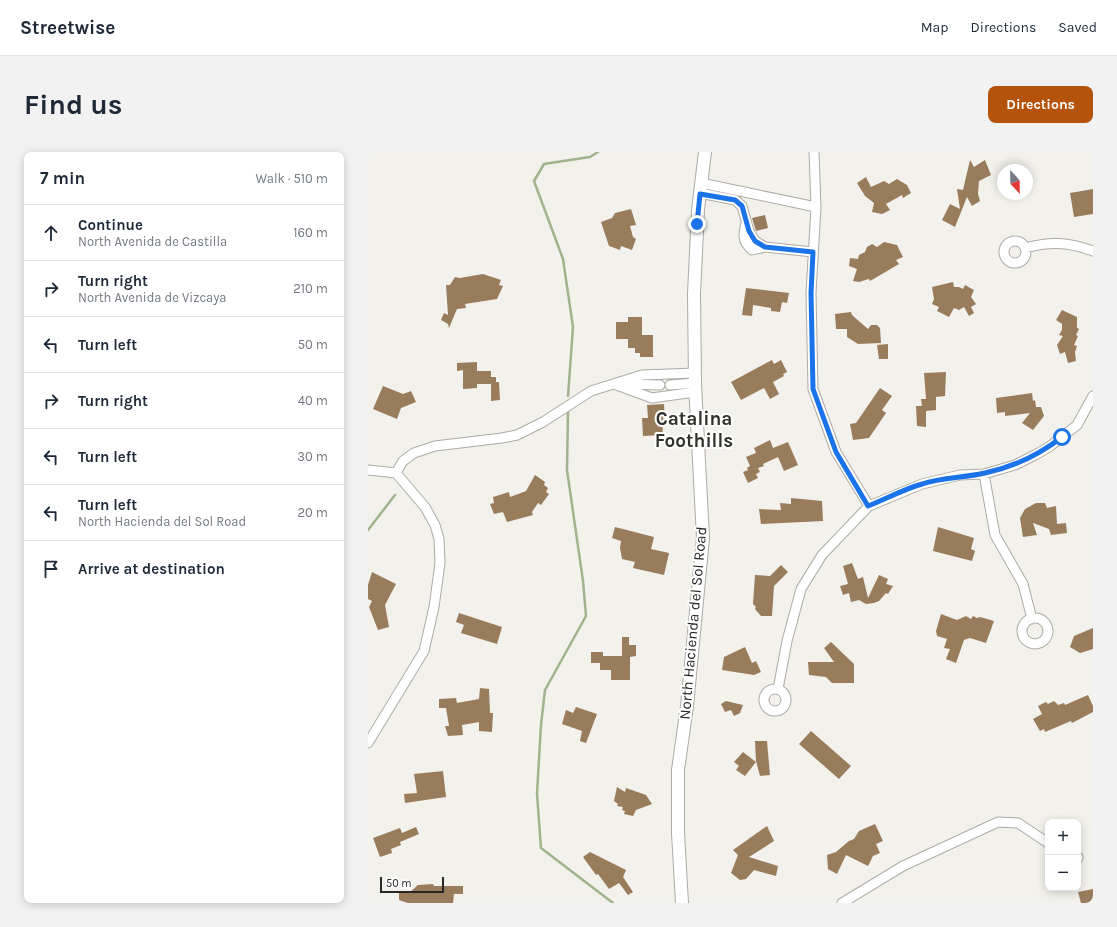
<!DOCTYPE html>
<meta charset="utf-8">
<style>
body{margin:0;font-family:Karla,sans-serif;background:#f2f2f3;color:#1f2937}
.controls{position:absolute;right:12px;bottom:12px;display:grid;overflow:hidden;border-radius:8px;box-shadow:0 2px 10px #0003}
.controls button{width:36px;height:36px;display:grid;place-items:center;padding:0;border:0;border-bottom:1px solid #e0e1e3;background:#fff;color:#1f2937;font:20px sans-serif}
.compass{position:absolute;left:629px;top:12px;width:36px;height:36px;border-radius:50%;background:#fff;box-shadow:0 2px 10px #0003;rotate:158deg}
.scale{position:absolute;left:12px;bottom:10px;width:64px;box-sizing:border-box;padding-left:4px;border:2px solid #272725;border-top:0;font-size:11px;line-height:14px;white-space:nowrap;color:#272725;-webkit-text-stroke:3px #fff;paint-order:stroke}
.stop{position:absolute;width:12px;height:12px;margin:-9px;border:3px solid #1a73e8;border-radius:50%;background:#fff}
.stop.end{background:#1a73e8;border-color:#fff;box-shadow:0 1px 4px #0008}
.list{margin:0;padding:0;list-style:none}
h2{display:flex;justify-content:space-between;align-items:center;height:52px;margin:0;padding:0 16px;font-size:17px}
h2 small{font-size:13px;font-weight:400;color:#747a83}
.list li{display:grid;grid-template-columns:26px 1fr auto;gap:12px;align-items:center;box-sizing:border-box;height:56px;padding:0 16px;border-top:1px solid #e0e1e3}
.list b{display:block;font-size:15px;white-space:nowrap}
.list p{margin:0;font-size:13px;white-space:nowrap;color:#747a83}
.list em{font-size:13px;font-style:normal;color:#747a83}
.icon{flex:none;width:22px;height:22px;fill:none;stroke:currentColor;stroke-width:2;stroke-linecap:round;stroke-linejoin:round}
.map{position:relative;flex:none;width:725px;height:751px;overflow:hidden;border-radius:8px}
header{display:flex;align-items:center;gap:24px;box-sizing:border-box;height:56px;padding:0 20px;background:#fff;border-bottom:1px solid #e0e1e3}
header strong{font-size:19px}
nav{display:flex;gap:22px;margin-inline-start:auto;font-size:14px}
.intro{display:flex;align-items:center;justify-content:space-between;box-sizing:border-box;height:96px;padding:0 24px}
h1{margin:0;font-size:28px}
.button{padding:10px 18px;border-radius:8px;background:#b45309;color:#fff;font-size:14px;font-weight:700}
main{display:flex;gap:24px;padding:0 24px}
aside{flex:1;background:#fff;border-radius:8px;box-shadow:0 2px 10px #0003}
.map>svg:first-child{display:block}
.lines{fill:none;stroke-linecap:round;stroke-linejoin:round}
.stream{stroke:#a0b38c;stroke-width:2.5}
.building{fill:#997c5c}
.minor-casing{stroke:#adaba5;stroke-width:11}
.tertiary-casing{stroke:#adaba5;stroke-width:14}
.minor{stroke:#fff;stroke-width:9}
.tertiary{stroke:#fff;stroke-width:12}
.route{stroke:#1a73e8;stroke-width:5}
.labels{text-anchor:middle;stroke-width:4;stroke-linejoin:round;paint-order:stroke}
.street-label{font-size:15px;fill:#272725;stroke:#fff}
.district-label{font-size:19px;font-weight:bold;fill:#32312c;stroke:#fff}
</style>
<header>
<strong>Streetwise</strong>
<nav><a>Map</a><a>Directions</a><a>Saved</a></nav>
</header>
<div class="intro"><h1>Find us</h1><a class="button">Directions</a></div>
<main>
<aside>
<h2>7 min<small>Walk · 510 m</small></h2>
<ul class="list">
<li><svg class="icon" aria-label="ahead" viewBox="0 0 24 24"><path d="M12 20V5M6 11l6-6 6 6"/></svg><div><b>Continue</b><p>North Avenida de Castilla</p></div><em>160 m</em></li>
<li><svg class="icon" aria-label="right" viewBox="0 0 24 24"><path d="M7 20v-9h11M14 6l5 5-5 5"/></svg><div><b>Turn right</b><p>North Avenida de Vizcaya</p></div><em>210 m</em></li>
<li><svg class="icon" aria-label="left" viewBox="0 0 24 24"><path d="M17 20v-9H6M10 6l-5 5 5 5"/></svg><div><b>Turn left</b></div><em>50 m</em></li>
<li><svg class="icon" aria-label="right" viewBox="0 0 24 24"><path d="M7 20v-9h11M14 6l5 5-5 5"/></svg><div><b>Turn right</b></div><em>40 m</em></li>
<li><svg class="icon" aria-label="left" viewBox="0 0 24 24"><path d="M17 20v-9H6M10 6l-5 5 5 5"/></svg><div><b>Turn left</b></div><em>30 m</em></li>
<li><svg class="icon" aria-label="left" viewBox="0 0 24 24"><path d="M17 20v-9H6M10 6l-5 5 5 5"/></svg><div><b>Turn left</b><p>North Hacienda del Sol Road</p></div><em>20 m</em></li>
<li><svg class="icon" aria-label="arrive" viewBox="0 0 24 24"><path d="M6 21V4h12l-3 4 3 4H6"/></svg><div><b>Arrive at destination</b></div></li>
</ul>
</aside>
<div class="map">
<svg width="725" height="751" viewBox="0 0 725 751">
<rect width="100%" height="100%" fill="#f3f1ec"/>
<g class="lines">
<path class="stream" d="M200 244 205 175 195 107 166 29 176 12 222 5 230 0
M200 260 199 318 215 429 218 464 177 538 173 573 169 642 173 696 245 751
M0 378 27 343"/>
</g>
<path class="building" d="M602 8 606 15 617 8 623 23 611 29 610 42 612 49 604 54 599 45 587 75 574 68 582 52 592 57 589 37 595 38Z
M498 25 503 35 516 29 521 32 529 27 539 33 543 41 535 46 534 43 518 52 522 58 514 62 504 60 506 51 497 44 489 31Z
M725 37V62L706 65 702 41Z
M263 57 268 73 262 74 265 85 268 87 264 98 253 94 252 98 241 94 233 70 244 66 247 61Z
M397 63 400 76 388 79 384 66Z
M516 90 529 93 535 105 528 108 531 112 502 129 501 127 491 130 485 129 489 117 481 114 482 106 490 107 491 103 497 100 499 95 504 92 509 95Z
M115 122 133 128 131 133 135 134 129 147 97 152 98 156 89 157 81 176 80 172 73 168 76 161 80 163 78 133H82L87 125 92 126Z
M585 130 586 135H591L595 137 597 133 606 138 603 145 608 152 603 155 606 161 601 164 596 155 591 158 586 156 581 165 569 159 571 155 564 152 566 147 564 135Z
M378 136 421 141 419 151 414 150 412 160 403 159V156L385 153 384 164 374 163Z
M694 158 709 165V176L711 177 708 183 710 184 706 193 709 194 707 200 708 209 700 211 697 200 692 202 689 193 695 184 691 183 694 178V172L688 168Z
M483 160 484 163 500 177 503 173H509L512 176 513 191 490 192 479 185V177H468L467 162Z
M260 165H274V183H285V205H272V201H267V196H260V187H248V170H260Z
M520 192V207H511L509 193Z
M404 208 406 212 413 208 419 220 415 222 416 224 405 230 411 242 402 247 396 236 373 248 363 230Z
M109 210V219H123V225H128V230H131L132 248 123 249V232H109V236L95 237V218L89 219V211Z
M578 220 577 244 568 245V258L558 259V275L549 274 548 254H554L553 247H558L556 221Z
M15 234 35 242 43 239 48 250 33 256 29 267 5 257Z
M512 236 524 244 514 258 518 261 501 286 485 288 482 272 488 271Z
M664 241 665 249 667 248 668 255H673L676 264 665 278 654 271 662 261 637 264V260L629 261 628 246Z
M296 252 297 268H294L295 283 275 284 274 266H280L279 253Z
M402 288 405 296 420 290 430 313 416 319 410 305 395 312 396 314 390 316 392 320 388 322 390 326 380 331 375 320 380 318 379 316 382 314 378 305 388 301 386 296Z
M167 323 177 330 176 333 180 336 178 340 181 342 173 353 170 351 164 360 165 363 139 370 135 360 126 362 122 352 126 351 125 345 141 340 142 345 158 339Z
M423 346 454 349 455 369 393 372 391 357 413 358 412 351 423 352Z
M668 351H677L679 356 688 354 689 372 698 371 699 381 683 383 681 377 665 371 669 383 655 385 652 366 657 357Z
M247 375 286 385 283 397 301 401 296 423 265 416 267 410 254 407 252 396 253 389 244 386Z
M570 375 606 386 603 397 607 399 604 409 565 399Z
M484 411 490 427 495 425 500 446 511 423 520 427 518 432 525 434 520 442 518 441 511 449 506 451 498 452 491 448 483 450 481 441 475 443 472 434 480 432 475 414Z
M413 413 420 420 406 434 404 464H393L387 457 388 455 385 452 387 423 402 424Z
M4 420 28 432 17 453 21 475 10 478 1 455 4 449 0 447V433Z
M91 461 134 475 129 492 93 481 96 473 88 470Z
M573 462 589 468 598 464 603 467 605 464 609 466 612 465 626 469 618 491 602 486 596 488 588 511 578 507 582 497 576 496 579 487 569 484 568 479Z
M725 476V497L712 501 702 495 706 484Z
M254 485H261V493H268V504L262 505V528H243V518H232V511H223V500H235V504H254Z
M463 490 486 512V531H464L458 525 441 523 440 510H466L456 496Z
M377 495 384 511 388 509 393 520 386 523 354 518 356 505Z
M112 536 121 537 122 561H125L124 580 111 579V570L94 573 95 583 80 584 77 574H81L78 556H71V547L88 546 89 551 111 547Z
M720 543 725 554V560L704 571 703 569 677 580 676 577 672 579 665 567 674 562 670 554 678 550 680 552 686 549 690 553 696 551 697 553Z
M358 549 375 553 372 561 366 564 363 558 357 560 353 552Z
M208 555 229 562 218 591 212 589 214 579 194 572 198 558 205 561Z
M443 579 483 614 471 627 431 592Z
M387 589H399L402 623 392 624 388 609Z
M375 600 388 610 377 624 368 618 371 614 366 610Z
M75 619 78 645 37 651 36 642 49 641 46 622Z
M249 635 257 640 258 636 278 643 284 652 268 658 265 664 256 662 257 659 254 658 255 655 249 654 250 652 246 649Z
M507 672 515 689 508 692 512 701 505 704 500 714 478 703 469 722 460 717 459 703 468 700 481 689 486 687 491 679Z
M399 674 406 689 381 705 410 714 408 724 386 718 378 727 372 728 363 721 370 703 365 698Z
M48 675 51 682 32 690 33 693 23 697 24 701 12 705 5 686 32 676 34 681Z
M222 700 258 718 255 725 265 740 260 743 251 731 241 737 230 722 228 723 215 705Z
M65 732 66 734H95V742H86L85 751H40L31 748V741H41L50 733Z
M725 737V751H713L710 740Z"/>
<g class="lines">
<defs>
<path id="minor" d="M446 0 448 55 443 141 445 237 468 300 501 354
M333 31 448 55
M332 41 367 48 374 54 381 79 387 89 397 95
M378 71C375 83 374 89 384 98L397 95 445 100
M636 100a11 11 0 1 1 22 0a11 11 0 1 1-22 0Z
M657 96C682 89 701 90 725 99
M246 232 284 246 327 240
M255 232 292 233
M302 233 327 231
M0 318 28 321 57 355 67 373 71 387 72 411 66 455 56 499 0 591
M28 321 35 309 46 301 67 294 134 286 149 283 175 270 223 239 274 223 327 221
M616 322 627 383 655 432 664 467
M654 479a13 13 0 1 1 26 0a13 13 0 1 1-26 0Z
M396 548a11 11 0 1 1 22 0a11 11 0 1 1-22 0Z
M410 537 419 489 433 437 454 403 501 354 554 332 592 323 616 322 647 313 667 303 681 295 709 273 725 244
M710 705V706
M474 751 535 714 630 670 650 671 680 691"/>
<path id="tertiary" d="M314 751 310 681V618L319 554 335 386 327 232 326 142 330 58 337 0"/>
</defs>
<use href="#minor" class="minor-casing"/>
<use href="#tertiary" class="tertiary-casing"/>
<use href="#minor" class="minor"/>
<use href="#tertiary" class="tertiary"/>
</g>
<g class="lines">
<path class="route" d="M329 72 332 42 367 48 374 54 381 79 387 89 397 95 445 100 443 141 445 237 468 300 500 354C518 347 536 337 554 332 574 325 596 326 617 321 645 315 671 303 694 285"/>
</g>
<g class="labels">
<g class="street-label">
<text transform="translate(325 471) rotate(-85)" y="5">North Hacienda del Sol Road</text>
</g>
<g class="district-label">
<text x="326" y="273">Catalina<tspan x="326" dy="22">Foothills</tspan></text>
</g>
</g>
</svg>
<div class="controls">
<button>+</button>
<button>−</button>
</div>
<svg class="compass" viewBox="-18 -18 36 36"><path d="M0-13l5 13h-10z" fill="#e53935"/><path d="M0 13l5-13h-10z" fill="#747a83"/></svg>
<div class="scale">50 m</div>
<div class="stop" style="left:694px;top:285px"></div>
<div class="stop end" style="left:329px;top:72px"></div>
</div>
</main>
